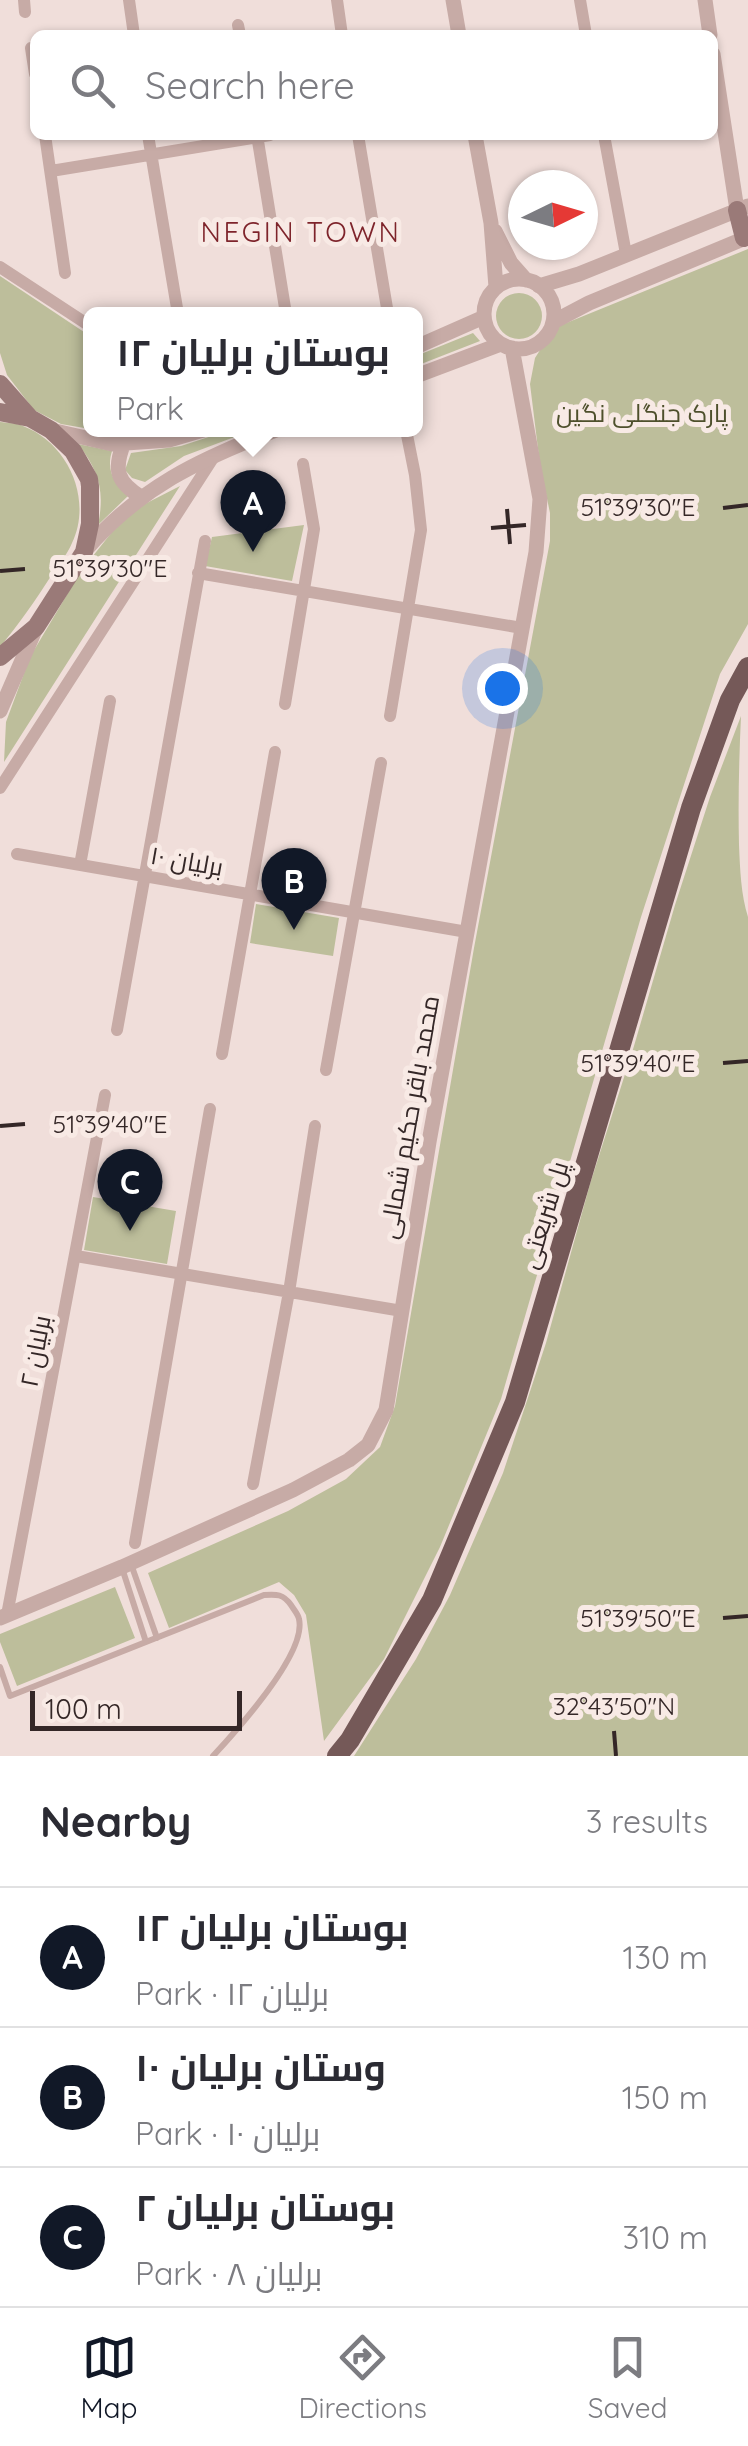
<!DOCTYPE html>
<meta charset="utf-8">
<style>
body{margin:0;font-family:Quicksand,Cairo,sans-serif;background:#f2f2f3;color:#2b2b33}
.compass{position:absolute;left:508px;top:170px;width:90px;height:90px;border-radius:50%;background:#fff;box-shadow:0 2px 8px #0004;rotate:85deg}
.scale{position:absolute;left:30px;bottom:25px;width:212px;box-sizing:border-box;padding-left:10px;border:5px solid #342727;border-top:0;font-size:28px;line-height:35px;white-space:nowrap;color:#342727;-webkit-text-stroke:8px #f8eae5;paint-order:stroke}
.you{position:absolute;left:502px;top:688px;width:35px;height:35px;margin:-25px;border:8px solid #fff;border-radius:50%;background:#1a73e8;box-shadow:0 0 0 15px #1a73e833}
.badge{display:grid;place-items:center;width:65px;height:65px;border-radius:50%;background:#111827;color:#fff;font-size:32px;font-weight:700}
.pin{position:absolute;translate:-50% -82px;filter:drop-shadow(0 2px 5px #0008)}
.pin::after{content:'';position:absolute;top:52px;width:35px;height:30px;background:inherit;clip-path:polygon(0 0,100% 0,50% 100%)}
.popup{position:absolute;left:83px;top:307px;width:340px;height:130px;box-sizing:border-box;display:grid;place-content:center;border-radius:15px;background:#fff;filter:drop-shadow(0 2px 8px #0005);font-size:32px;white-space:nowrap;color:#7c7c81}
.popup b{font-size:38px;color:#2b2b33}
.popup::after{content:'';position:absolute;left:50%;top:100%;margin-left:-20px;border:20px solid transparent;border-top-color:#fff}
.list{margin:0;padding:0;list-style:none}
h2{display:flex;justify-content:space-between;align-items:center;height:130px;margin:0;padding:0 40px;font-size:42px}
h2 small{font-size:32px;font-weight:400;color:#7c7c81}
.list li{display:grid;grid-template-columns:65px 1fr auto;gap:30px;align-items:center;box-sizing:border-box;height:140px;padding:0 40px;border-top:2px solid #e1e1e2}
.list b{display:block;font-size:38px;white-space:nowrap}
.list p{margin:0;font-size:32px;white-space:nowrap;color:#7c7c81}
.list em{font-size:32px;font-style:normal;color:#7c7c81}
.icon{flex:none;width:55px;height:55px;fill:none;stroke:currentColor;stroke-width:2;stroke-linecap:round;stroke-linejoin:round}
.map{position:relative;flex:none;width:748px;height:1756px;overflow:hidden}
.search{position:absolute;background:#fff;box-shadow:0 2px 8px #0004;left:30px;right:30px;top:30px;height:110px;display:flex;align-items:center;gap:25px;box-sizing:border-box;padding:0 35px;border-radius:15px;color:#7c7c81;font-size:38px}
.sheet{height:550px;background:#fff}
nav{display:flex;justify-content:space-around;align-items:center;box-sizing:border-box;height:140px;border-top:2px solid #e1e1e2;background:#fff;font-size:28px;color:#7c7c81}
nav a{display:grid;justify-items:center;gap:5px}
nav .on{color:#111827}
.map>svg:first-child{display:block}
.green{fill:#bdbe9b}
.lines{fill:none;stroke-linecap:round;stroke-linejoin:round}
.service{stroke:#c7aba6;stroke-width:6}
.minor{stroke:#c7aba6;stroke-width:12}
.tertiary{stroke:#c7aba6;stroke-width:15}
.secondary{stroke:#9a7a78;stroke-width:18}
.primary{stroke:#755958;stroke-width:20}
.ticks{fill:none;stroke:#342727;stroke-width:4}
.labels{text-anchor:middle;stroke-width:10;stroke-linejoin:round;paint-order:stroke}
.park-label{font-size:25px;fill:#4e502c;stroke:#f8eae5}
.street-label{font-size:25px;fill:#342727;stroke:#f8eae5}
.neighbourhood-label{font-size:28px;letter-spacing:2.5px;fill:#7e242b;stroke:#f8eae5}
.ticks-label{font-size:25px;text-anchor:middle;fill:#342727;stroke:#f8eae5;stroke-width:10;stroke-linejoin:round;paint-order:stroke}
</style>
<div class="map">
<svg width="748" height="1756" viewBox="0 0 748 1756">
<rect width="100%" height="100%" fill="#f0deda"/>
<path class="green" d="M748 249V624L720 674 641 917 501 1399 440 1547 384 1659 324 1741 306 1615 294 1595 279 1582 169 1628 148 1573 288 1511 346 1479 380 1447 395 1406 474 948 550 541V513L540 465 530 384 535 358 554 328Z
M0 276 90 336V429L61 424 34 410 7 375 0 353Z
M496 316a23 23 0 1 1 46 0a23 23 0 1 1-46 0Z
M473 333 480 341 416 366V356Z
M0 422C7 423 17 423 23 426 68 443 93 499 72 543 67 555 58 566 51 576 35 601 19 624 0 647Z
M230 430H253L184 456 145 482 132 478 125 470 131 453 181 446Z
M78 444 112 451C106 470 114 484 128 496L98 525C105 491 99 471 78 444Z
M180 486 4 762 6 722 30 657 81 571 112 532 139 507Z
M304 525 292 581 205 566 212 537Z
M741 716C739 759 738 802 739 845 740 869 741 895 748 917V1756H354L416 1659 450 1595 503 1473 546 1343 590 1184 634 1046 675 905 710 797Z
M256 904 339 918 333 956 250 943Z
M93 1197 176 1211 167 1264 84 1250Z
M115 1587 135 1638 17 1686 0 1642V1634Z"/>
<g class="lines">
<path class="service" d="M131 1564 157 1638
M122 1568 146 1642
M0 1667 10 1696 264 1595C277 1594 283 1594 291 1605 294 1610 298 1614 299 1619 307 1653 236 1731 213 1756"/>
<path class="minor" d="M24 0 25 12
M129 0 134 35
M337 0 342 35
M580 0 586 35
M238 25 240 35
M31 48 35 74
M45 135 65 273
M148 135 178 314
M257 135 286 314
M358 135 388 314
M604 135 626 254
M51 171 270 135
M0 267 90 326
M198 573 522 628
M285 704 314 529 303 464
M390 716 421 530 415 475 406 430
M0 788 215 455
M17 854 467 932
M80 865 110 701
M117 1030 205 541
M222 1054 275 752
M326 1070 381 763
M76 1256 402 1311
M253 1484 289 1292 315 1126
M135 1543 210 1109
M7 1615 105 1095"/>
<path class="tertiary" d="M453 0 459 35
M705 0 710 35
M713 54 737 210
M475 135 491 223 496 287
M495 231 511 263 526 280
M484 314a35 35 0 1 1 70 0a35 35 0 1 1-70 0Z
M539 286 579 274 748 206
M553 322 589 303 748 237
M416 347 484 317
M416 376 501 344
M51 430 112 444 169 440 203 430
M124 443C113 470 117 482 141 497
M84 552C138 488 200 459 276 430
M0 711 36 628
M0 1618 122 1567 293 1490 349 1460 368 1445 386 1410 429 1142 536 552 540 499 512 348"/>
<path class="secondary" d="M737 210 744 238
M0 384 30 418
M0 412 30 418 51 430 73 451 89 479 90 486V524L84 552 36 627 0 657"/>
<path class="primary" d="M337 1756 350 1740 432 1600 515 1402 691 808 730 700 748 667"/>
</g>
<path class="ticks" d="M723 508 748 505M507 509 510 544M491 528 526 525M0 571 25 569M723 1063 748 1061M0 1126 25 1124M723 1618 748 1616M614 1731 616 1756"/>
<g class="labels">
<g class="park-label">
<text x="642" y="422">پارک جنگلی نگین</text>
</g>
<g class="street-label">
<text transform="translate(187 861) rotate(10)" y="9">برلیان ۱۰</text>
<text transform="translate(409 1117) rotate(-80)" y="9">محمد باقر حکیم شمالی</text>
<text transform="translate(544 1215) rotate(-73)" y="9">پل شریعتی</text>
<text transform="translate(35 1351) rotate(-79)" y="9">برلیان ۲</text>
</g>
<g class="neighbourhood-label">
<text x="301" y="242">NEGIN TOWN</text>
</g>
</g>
<g class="ticks-label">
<text x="638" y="516">51°39'30"E</text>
<text x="110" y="577">51°39'30"E</text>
<text x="638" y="1072">51°39'40"E</text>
<text x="110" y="1133">51°39'40"E</text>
<text x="638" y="1627">51°39'50"E</text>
<text x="614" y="1715">32°43'50"N</text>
</g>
</svg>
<svg class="compass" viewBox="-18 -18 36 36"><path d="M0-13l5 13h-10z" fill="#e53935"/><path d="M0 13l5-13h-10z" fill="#7c7c81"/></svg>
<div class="scale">100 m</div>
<div class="you"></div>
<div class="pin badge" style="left:253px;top:552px">A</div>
<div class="popup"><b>بوستان برلیان ۱۲</b>Park</div>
<div class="pin badge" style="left:294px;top:930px">B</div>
<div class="pin badge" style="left:130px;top:1231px">C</div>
<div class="search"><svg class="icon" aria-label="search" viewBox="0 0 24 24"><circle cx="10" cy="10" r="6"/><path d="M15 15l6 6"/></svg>Search here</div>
</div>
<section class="sheet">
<h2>Nearby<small>3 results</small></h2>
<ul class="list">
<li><span class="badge">A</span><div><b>بوستان برلیان ۱۲</b><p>Park · برلیان ۱۲</p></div><em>130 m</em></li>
<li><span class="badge">B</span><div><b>وستان برلیان ۱۰</b><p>Park · برلیان ۱۰</p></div><em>150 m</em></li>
<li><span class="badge">C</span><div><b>بوستان برلیان ۲</b><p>Park · برلیان ۸</p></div><em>310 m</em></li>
</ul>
</section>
<nav>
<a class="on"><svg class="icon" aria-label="map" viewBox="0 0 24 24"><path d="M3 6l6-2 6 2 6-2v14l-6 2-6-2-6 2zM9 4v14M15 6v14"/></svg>Map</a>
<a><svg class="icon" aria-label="directions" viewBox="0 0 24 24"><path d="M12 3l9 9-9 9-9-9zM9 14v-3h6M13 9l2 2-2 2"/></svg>Directions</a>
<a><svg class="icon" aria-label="saved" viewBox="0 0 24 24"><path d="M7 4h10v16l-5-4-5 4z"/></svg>Saved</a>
</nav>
